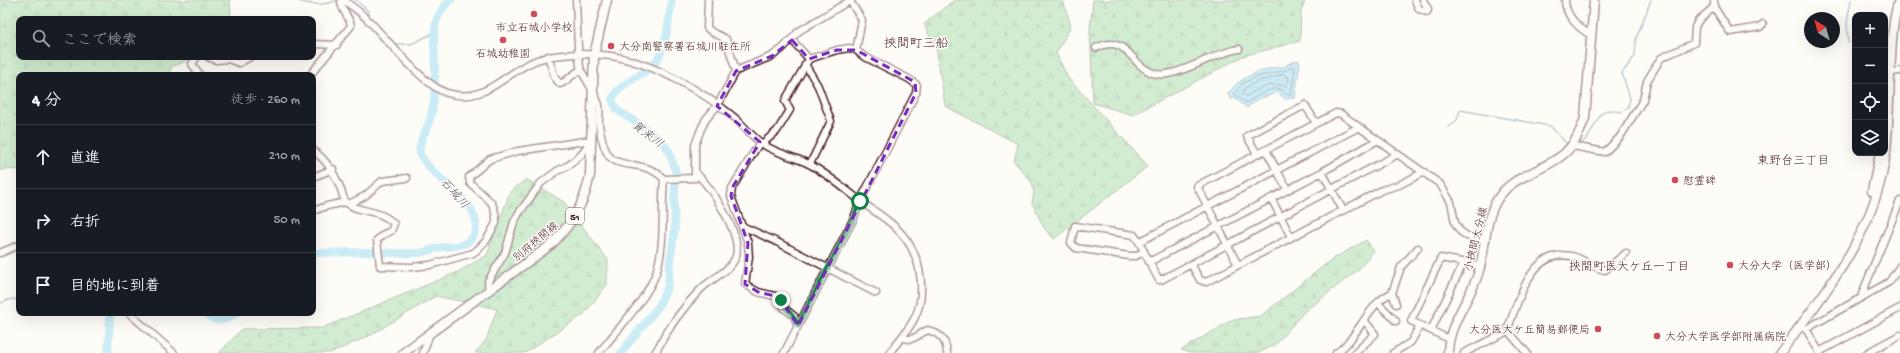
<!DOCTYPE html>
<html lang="ja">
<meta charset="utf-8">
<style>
body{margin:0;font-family:"Gochi Hand","Klee One",sans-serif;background:#242831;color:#f1f3f6}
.controls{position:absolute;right:12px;top:12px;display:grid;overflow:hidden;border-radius:8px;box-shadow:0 4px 16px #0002}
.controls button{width:36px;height:36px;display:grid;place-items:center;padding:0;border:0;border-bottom:1px solid #363941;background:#171b24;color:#f1f3f6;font:20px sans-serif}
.compass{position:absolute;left:1804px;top:12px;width:36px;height:36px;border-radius:50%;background:#171b24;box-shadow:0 4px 16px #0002;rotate:323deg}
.stop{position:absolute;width:12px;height:12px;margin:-9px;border:3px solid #0b8043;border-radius:50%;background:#fff}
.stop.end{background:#0b8043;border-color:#fff;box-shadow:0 1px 4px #0008}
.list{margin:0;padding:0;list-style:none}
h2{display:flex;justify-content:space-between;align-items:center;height:52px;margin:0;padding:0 16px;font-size:17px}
h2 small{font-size:13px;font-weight:400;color:#9ea1a6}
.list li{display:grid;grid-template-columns:26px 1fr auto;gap:12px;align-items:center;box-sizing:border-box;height:64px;padding:0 16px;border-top:1px solid #363941}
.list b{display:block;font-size:15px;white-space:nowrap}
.list em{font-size:13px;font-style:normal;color:#9ea1a6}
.icon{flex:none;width:22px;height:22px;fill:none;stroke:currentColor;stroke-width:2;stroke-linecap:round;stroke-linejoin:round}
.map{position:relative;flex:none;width:1900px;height:353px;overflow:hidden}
.search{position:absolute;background:#171b24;box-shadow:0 4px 16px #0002;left:16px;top:16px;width:300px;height:44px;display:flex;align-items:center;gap:10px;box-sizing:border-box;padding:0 14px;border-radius:8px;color:#9ea1a6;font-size:15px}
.panel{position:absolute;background:#171b24;box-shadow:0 4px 16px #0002;left:16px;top:72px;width:300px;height:244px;border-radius:8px}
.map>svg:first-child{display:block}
.forest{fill:url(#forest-firs);stroke:#737c66}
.water{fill:url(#water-ripples);stroke:#758fa2}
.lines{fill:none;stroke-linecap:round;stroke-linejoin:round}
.shore{stroke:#666a7b;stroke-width:1}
.stream{stroke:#758fa2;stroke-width:1.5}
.river{stroke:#91daf2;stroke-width:8}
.minor-casing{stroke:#4a1f2b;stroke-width:9}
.major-casing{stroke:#4a1f2b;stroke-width:11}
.minor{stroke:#fdfcf7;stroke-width:6}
.major{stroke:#fdfcf7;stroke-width:8}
.route{stroke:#0b8043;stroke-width:5}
.marked{fill:none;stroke:#7b2cbf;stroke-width:3;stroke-dasharray:8 5;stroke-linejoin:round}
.poi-dot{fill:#d1495b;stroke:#fdfcf7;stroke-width:1.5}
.labels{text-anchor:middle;stroke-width:3;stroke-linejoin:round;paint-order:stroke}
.shield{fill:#fdfcf7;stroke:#806168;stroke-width:1}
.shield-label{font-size:10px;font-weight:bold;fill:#4a1f2b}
.poi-label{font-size:11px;fill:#4a1f2b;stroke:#fdfcf7;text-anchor:start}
.street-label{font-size:11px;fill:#4a1f2b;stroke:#fdfcf7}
.water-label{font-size:12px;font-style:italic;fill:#5f5767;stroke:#fdfcf7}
.neighbourhood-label{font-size:12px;fill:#4a1f2b;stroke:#fdfcf7}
.quarter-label{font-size:13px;fill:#4a1f2b;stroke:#fdfcf7}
</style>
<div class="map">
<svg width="1900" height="353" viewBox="0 0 1900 353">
<defs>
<pattern id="forest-firs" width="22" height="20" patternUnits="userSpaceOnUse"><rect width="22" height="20" fill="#9cd9a1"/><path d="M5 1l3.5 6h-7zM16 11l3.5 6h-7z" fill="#88ba8b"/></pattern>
<pattern id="water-ripples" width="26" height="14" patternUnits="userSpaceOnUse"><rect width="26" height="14" fill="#91daf2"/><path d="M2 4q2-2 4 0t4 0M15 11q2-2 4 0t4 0" fill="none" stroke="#7fbbd0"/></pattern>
</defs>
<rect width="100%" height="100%" fill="#fdfcf7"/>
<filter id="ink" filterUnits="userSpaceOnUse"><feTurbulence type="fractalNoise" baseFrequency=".025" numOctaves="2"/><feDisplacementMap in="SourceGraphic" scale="8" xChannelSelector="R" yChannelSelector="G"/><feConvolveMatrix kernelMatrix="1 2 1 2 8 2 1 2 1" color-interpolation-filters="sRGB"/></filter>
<g filter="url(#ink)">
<path class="forest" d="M0 0H230L231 19H19V57H196L171 67 169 75H19V170L5 169 0 171Z
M954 0H1063L1071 26 1056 53 1068 78 1148 166 1054 239 1044 228 1032 203 1034 192 1032 183 1014 161 1018 144 945 106 937 53 924 24Z
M1093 0H1306L1301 10 1300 41 1243 56 1133 115 1093 103 1090 28Z
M526 179 564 202 608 260 607 285 584 314 525 353H475L486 340 497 309 436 296 369 336 330 353H219L242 329 322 328 458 272 487 255 510 192Z
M1366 240 1374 251 1359 269 1304 312 1275 345 1258 353H1190L1181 350 1232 320 1261 316 1331 260Z"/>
<path class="water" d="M1298 60 1300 62 1295 98 1285 99 1278 92 1257 100 1247 108 1234 98 1231 99 1227 93 1230 92C1236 78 1270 65 1286 67L1287 64Z"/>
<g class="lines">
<path class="shore" d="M1293 66 1295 68 1291 95H1287C1285 93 1282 89 1279 89 1271 86 1253 99 1246 103L1234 94 1243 83 1256 77 1287 70Z
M1282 75 1289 77 1287 86C1272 82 1260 87 1247 96L1242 93C1245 82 1272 78 1282 75Z"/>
<path class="stream" d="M296 0C310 6 325 5 339 0
M356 0 368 11 370 18
M375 31 380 39 384 41
M1848 43 1847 22 1851 0
M394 44H411L434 33
M1448 128 1457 120 1460 110 1550 126 1567 144
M1578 145 1587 139 1601 114 1607 110 1622 112 1628 107 1630 98 1622 73 1635 56 1636 39 1651 0
M0 304C6 300 12 298 19 300"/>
<path class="river" d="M313 253C329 253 345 252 362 252 381 252 400 254 419 253 427 252 435 248 443 247 450 246 460 247 466 243 479 235 478 221 471 209 459 190 426 171 420 153 418 144 424 135 427 127 435 110 435 88 435 70 435 45 428 18 451 0
M206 313C216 324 226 321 236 313
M108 353 110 313
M621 353 658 307 668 286 670 261 675 229 674 202 676 172 669 151 663 143 639 124 617 110 612 100C618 81 646 77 657 60 668 43 668 19 672 0"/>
<defs>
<path id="minor" d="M344 0C351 6 359 11 366 18 386 37 422 85 447 93 486 105 504 72 537 60 556 53 590 53 611 56 651 62 704 92 735 118 744 126 753 138 764 145 778 154 796 157 811 165 830 176 846 190 863 203 877 213 895 224 905 238 922 260 927 297 913 321 907 332 897 343 889 353
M576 0C577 15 577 59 581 70 587 82 595 92 599 105 600 109 599 114 599 118 598 126 604 153 611 158 623 169 646 160 664 179 661 209 666 243 656 273 647 299 616 331 599 353
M708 0 707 28 712 32 726 39 736 71
M1415 0 1419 9 1427 12 1428 9 1423 0
M1565 0C1565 15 1578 28 1591 35
M850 1 862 20 856 50
M1714 7 1730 32 1760 27 1763 24
M792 40 809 59
M313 44 337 45
M1096 48C1129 32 1130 69 1157 74 1177 78 1215 52 1239 49
M548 56 555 78 560 84C568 81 573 73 581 70
M197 57 192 64 200 75
M208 57 216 60 228 59 239 63 250 57
M805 64 818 86 831 121 810 164
M1892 72 1900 71
M310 75 351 26C350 17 342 12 341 2L344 0
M760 142 732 188 731 196 748 243 749 257 745 284 758 292 779 297 784 308 794 316 798 326
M762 144 777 131 790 110 785 101 787 97 809 59 837 50 849 48 856 50 863 56 909 79 917 85 916 93 860 201 854 218 784 353
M1572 146 1605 152 1620 137 1643 100 1647 81 1661 58 1694 43 1695 27 1698 21 1714 7V0
M313 150C327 161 333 171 340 187 342 191 343 199 346 202 356 213 380 208 394 224L391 231 384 234 377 240 380 266 412 267 430 265 473 253 477 250 486 241 496 223V217L494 208 491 202 470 183 469 177 490 159 518 151 591 140
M1266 150 1287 189
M1257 154 1247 136 1305 105 1316 123
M1398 154 1161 280H1159L1139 242 1359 127 1440 184 1451 202 1455 223 1460 231 1467 236 1486 240
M1322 172 1343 210
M313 177 333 169
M664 179 695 178V145L701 129 706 119 717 106 736 71 772 56 782 49 799 31 851 0
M1271 198 1291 237
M349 204 365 196 382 181 407 178
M313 211 327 206 346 202
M742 226 775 241 876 293
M1139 242 1134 235 1075 226 1071 243 1076 248 1129 256H1136L1143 252
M0 253 19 245
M1149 262 1322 172 1378 140
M1191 264 1200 280 1206 282 1382 190 1399 185 1424 172
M1238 265 1197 186 1336 113 1341 114 1359 127
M489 291 488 281 505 253 514 222 519 213 541 183 557 171 569 165 582 154 591 140
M1392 293 1396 304
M1863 297 1862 294 1900 201
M1379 304 1396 321
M129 313 174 353
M1431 330 1464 262
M902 337C914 343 917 334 928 330 940 334 946 339 947 353
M1449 339 1411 321 1441 258 1481 266
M1819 352 1900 308
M423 353 430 333
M655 353C667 330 683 307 701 289 712 278 731 271 736 256 742 234 711 187 696 173
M1336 353C1358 339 1369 301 1392 293L1401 267 1418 248
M1355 353 1375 334 1364 320
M1393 353 1411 342 1420 325
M1464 353 1508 331
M1527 353 1508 331V328C1519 300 1530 249 1571 256 1583 258 1593 268 1605 270L1626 253
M1820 353 1806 329 1889 282 1900 266
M1867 353 1900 335"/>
<path id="major" d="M1872 191 1880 153
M403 353 552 244C573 222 584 205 590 175L594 55 607 0
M1448 353C1448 324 1470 300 1478 274 1487 248 1483 215 1502 193 1509 184 1519 179 1529 174 1561 158 1573 154 1585 118L1594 0
M1780 353C1826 291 1877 231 1886 151 1889 120 1889 88 1891 57 1892 38 1893 18 1899 0"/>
</defs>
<use href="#minor" class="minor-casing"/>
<use href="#major" class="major-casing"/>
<use href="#minor" class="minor"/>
<use href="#major" class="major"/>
</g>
</g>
<g class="lines" filter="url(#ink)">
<path class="route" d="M781 300C786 311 793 313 798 326L854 218 860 201"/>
</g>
<path d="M0 0H1900V353H0ZM792 40 809 59 837 50H856L915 82 916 93 798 326 779 297 758 292 745 284 748 243 731 196 732 188 760 142 717 106 736 71 772 56Z" fill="#fdfcf7" fill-opacity=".55" fill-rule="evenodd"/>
<path class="marked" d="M792 40 809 59 837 50H856L915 82 916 93 798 326 779 297 758 292 745 284 748 243 731 196 732 188 760 142 717 106 736 71 772 56Z"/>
<g class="poi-dot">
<circle cx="534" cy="14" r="4"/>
<circle cx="503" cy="40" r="4"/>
<circle cx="611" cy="46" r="4"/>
<circle cx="1675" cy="180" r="4"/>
<circle cx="1730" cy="265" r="4"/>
<circle cx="1598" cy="329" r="4"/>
<circle cx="1657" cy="336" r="4"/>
</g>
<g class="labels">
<rect class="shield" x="566" y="208" width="18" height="16" rx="3"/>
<g class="shield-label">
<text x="575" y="220">51</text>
</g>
<g class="poi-label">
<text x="534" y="31" text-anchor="middle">市立石城小学校</text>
<text x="619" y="50">大分南警察署石城川駐在所</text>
<text x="503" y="57" text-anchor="middle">石城幼稚園</text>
<text x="1683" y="184">慰霊碑</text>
<text x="1738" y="269">大分大学（医学部）</text>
<text x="1590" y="333" text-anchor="end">大分医大ケ丘簡易郵便局</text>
<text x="1665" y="340">大分大学医学部附属病院</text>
</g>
<g class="street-label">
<text transform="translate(1475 239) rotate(-76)" y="4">小挾間大分線</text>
<text transform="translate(535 241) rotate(-40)" y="4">別府挾間線</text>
</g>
<g class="water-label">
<text transform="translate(648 134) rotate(38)" y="4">賀来川</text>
<text transform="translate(455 193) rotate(48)" y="4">石城川</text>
</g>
<g class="neighbourhood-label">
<text x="1793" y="164">東野台三丁目</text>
<text x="1629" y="270">挾間町医大ケ丘一丁目</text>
</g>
<g class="quarter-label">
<text x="916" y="47">挾間町三船</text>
</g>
</g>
</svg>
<div class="controls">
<button>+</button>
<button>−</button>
<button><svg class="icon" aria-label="locate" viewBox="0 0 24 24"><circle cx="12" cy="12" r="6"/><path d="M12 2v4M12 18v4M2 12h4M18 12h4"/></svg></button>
<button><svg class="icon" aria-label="layers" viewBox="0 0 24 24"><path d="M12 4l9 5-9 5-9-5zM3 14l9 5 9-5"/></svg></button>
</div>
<svg class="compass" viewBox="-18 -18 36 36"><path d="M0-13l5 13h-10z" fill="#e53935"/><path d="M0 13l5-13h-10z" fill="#9ea1a6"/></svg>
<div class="stop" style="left:860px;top:201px"></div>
<div class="stop end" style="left:781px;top:300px"></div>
<div class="search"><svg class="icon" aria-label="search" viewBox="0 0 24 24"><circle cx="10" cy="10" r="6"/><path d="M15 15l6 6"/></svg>ここで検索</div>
<section class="panel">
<h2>4 分<small>徒歩 · 260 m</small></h2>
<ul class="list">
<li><svg class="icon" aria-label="ahead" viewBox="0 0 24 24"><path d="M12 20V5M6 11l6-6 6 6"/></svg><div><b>直進</b></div><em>210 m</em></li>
<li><svg class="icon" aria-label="right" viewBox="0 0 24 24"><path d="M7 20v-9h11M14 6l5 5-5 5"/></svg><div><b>右折</b></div><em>50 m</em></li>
<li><svg class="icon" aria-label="arrive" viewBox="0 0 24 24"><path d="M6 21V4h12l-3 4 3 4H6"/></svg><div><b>目的地に到着</b></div></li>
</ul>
</section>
</div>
